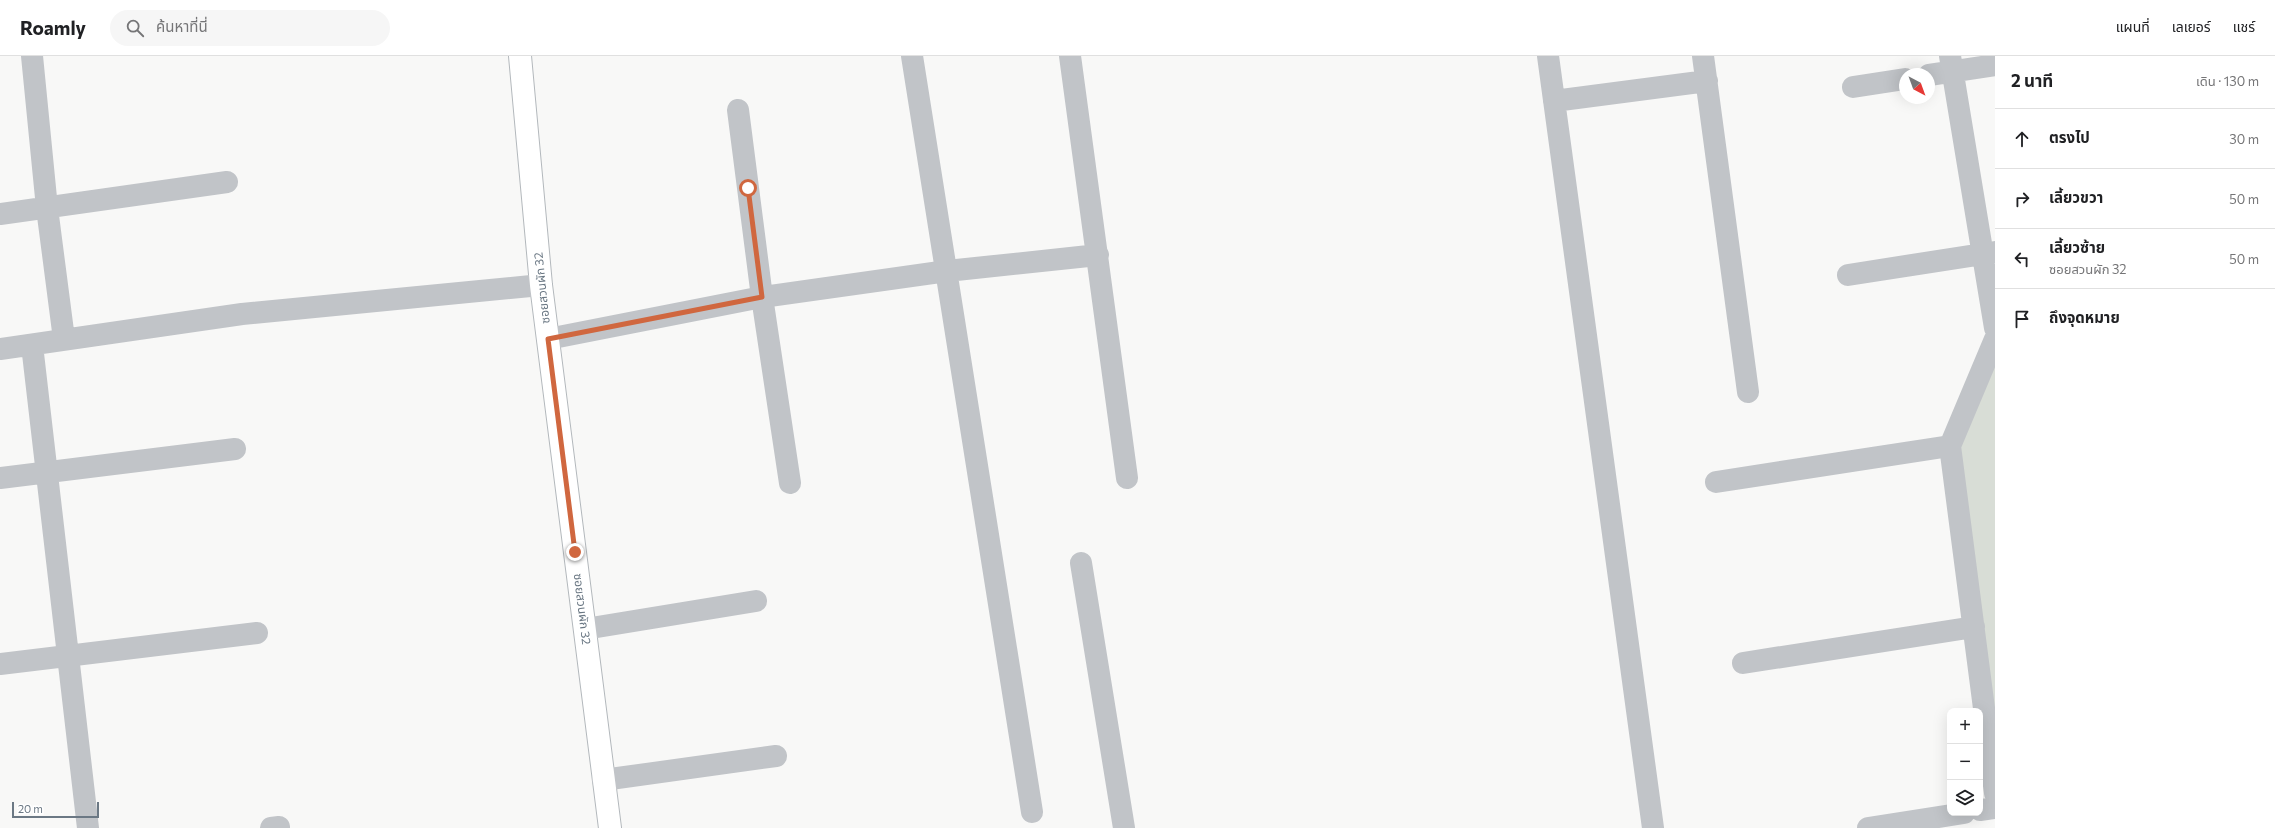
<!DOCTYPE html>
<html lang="th">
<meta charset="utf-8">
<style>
body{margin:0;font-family:Commissioner,"Noto Sans Thai",sans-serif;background:#f6f6f6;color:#202124}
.controls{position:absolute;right:12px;bottom:12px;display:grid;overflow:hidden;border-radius:8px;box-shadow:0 4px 16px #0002}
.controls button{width:36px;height:36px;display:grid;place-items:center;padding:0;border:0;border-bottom:1px solid #e0e0e0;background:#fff;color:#202124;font:20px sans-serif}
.compass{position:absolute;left:1899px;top:12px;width:36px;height:36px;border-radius:50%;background:#fff;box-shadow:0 4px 16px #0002;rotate:139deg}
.scale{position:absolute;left:12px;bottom:10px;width:87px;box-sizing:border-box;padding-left:4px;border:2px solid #6b7884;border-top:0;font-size:11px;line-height:14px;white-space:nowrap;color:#6b7884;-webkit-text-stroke:3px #fff;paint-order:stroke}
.stop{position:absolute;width:12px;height:12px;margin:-9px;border:3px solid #d0673f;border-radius:50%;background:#fff}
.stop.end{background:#d0673f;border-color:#fff;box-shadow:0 1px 4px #0008}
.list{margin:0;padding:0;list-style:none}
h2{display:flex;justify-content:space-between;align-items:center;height:52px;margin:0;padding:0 16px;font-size:17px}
h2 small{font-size:13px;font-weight:400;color:#757577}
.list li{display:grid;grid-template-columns:26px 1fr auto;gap:12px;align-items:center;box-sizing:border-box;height:60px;padding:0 16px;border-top:1px solid #e0e0e0}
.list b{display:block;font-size:15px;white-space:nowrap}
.list p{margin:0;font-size:13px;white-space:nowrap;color:#757577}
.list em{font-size:13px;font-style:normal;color:#757577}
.icon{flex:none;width:22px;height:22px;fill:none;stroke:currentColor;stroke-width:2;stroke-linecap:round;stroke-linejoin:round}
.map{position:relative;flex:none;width:1995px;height:772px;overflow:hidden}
header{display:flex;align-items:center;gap:24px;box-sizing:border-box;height:56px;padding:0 20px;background:#fff;border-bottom:1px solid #e0e0e0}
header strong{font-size:19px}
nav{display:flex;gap:22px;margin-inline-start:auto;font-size:14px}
.search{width:280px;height:36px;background:#f6f6f6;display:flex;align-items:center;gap:10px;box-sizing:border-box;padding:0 14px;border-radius:22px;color:#757577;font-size:15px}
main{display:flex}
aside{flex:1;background:#fff}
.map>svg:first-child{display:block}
.green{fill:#d8ddd6}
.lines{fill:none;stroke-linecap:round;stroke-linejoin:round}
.secondary-casing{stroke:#b3b8bc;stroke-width:24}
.street{stroke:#c1c4c8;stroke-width:22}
.secondary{stroke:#fff;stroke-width:22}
.route{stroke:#d0673f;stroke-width:5}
.labels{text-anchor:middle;stroke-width:4;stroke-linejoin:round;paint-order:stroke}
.street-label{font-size:12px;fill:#6b7884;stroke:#fff}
</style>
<header>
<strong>Roamly</strong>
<div class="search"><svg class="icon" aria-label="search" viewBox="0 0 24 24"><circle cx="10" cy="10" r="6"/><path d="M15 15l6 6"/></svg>ค้นหาที่นี่</div>
<nav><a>แผนที่</a><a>เลเยอร์</a><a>แชร์</a></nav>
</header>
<main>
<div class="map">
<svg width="1995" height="772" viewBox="0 0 1995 772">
<rect width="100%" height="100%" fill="#f8f8f7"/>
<path class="green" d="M1995 283V737L1950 390Z"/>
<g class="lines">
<defs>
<path id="secondary" d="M520 0 541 229 610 772"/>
</defs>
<use href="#secondary" class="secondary-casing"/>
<path class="street" d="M32 0 47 152 64 283
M912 0 1032 756
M1070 0 1127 422
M1548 0 1653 772
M1703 0 1748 336
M1950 0 1995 272
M1929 19 1995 9
M1853 31 1905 23
M1554 45 1707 25
M738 54 762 241 790 427
M0 158 227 126
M1848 219 1995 196
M548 283 762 241 947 215 1098 199
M1995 283 1950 390 1995 737
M32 289 88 772
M0 293 242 258 541 229
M0 422 235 393
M1716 426 1950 390
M1081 507 1124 772
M585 573 756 545
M1743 607 1974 571
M0 608 257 577
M603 724 776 700
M1980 754 1995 752
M271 772 279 771
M1868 772 1964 757"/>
<use href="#secondary" class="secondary"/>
</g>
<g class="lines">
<path class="route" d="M575 496 548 283 762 241 748 132"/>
</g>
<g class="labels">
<g class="street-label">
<text transform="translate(542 232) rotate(-96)" y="4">ซอยสวนผัก 32</text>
<text transform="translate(582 553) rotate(83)" y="4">ซอยสวนผัก 32</text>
</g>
</g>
</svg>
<div class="controls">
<button>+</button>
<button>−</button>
<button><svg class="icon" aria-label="layers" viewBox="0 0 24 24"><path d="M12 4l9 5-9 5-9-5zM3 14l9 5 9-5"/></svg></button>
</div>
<svg class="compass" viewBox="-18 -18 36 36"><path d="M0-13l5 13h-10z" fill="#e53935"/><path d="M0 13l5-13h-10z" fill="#757577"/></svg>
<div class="scale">20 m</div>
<div class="stop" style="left:748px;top:132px"></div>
<div class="stop end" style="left:575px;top:496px"></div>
</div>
<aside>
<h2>2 นาที<small>เดิน · 130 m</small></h2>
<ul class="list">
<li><svg class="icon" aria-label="ahead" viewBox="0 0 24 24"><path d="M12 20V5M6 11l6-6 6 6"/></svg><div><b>ตรงไป</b></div><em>30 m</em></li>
<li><svg class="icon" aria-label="right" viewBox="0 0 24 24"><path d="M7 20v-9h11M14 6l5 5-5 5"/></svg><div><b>เลี้ยวขวา</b></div><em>50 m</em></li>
<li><svg class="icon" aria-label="left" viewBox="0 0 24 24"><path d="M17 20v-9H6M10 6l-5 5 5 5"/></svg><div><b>เลี้ยวซ้าย</b><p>ซอยสวนผัก 32</p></div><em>50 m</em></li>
<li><svg class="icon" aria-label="arrive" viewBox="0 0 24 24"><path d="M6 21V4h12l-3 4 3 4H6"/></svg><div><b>ถึงจุดหมาย</b></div></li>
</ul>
</aside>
</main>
